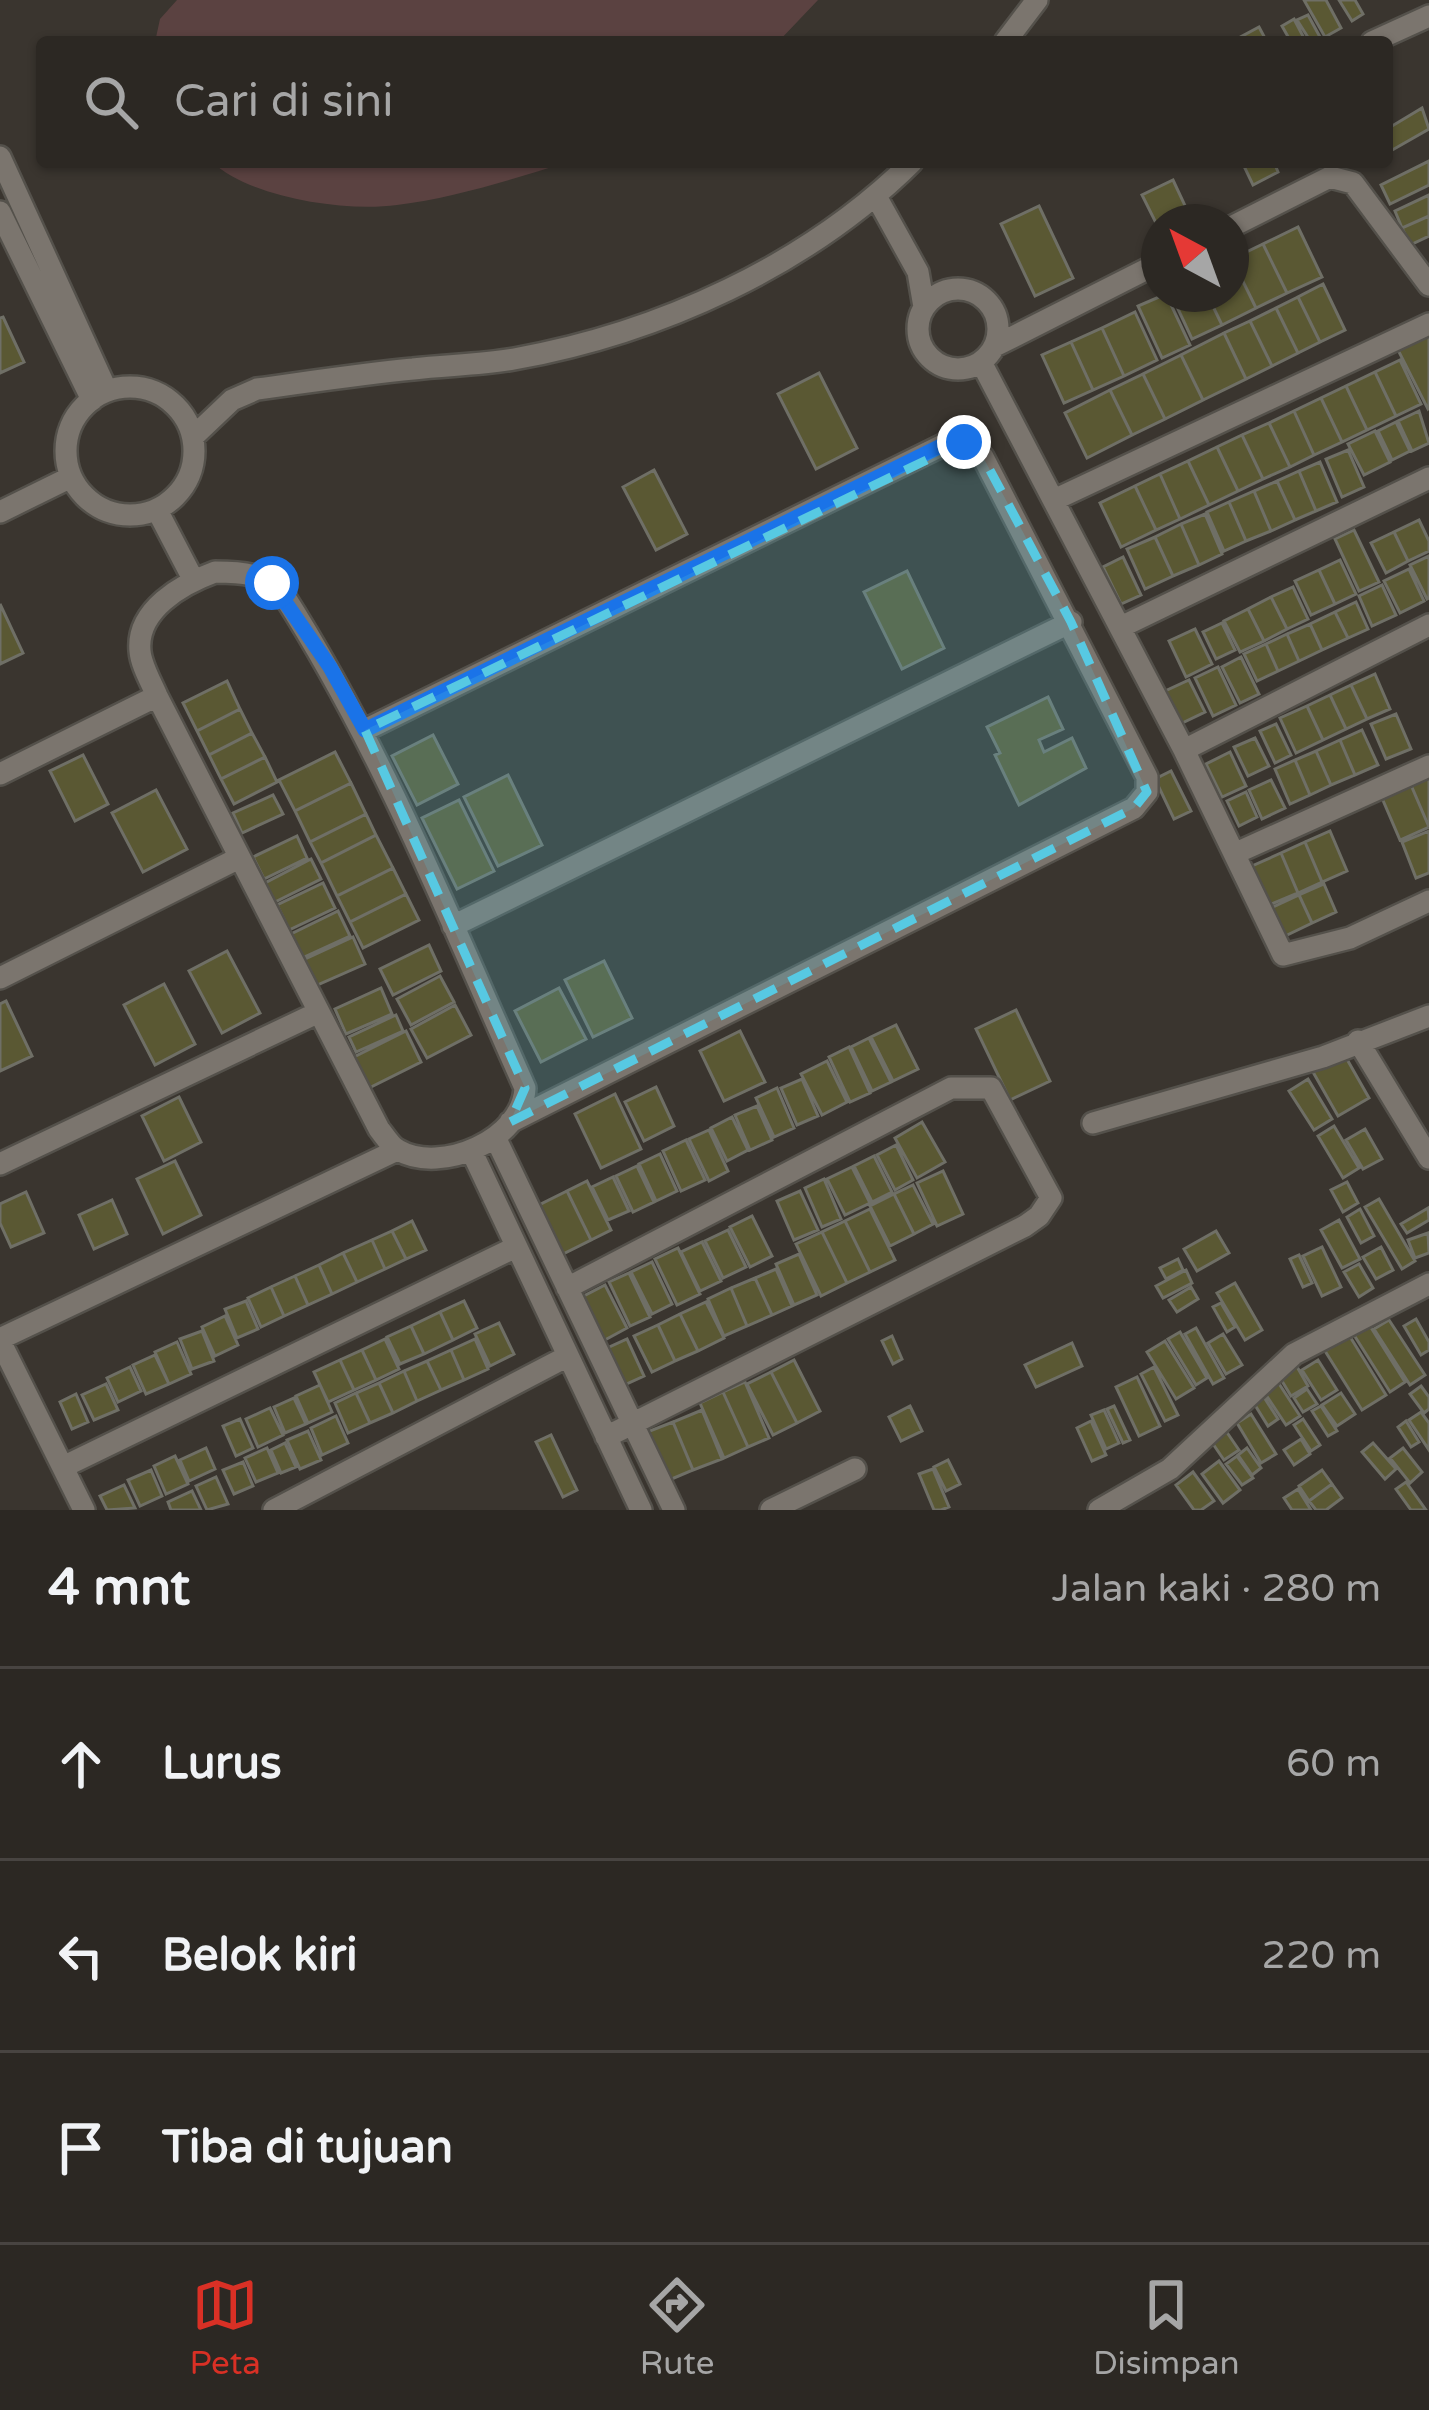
<!DOCTYPE html>
<html lang="id">
<meta charset="utf-8">
<style>
body{margin:0;font-family:"Varela Round",sans-serif;background:#383430;color:#f1f3f6}
.compass{position:absolute;left:1141px;top:204px;width:108px;height:108px;border-radius:50%;background:#2c2823;box-shadow:0 3px 9px #0004;rotate:319deg}
.stop{position:absolute;width:36px;height:36px;margin:-27px;border:9px solid #1a73e8;border-radius:50%;background:#fff}
.stop.end{background:#1a73e8;border-color:#fff;box-shadow:0 3px 12px #0008}
.list{margin:0;padding:0;list-style:none}
h2{display:flex;justify-content:space-between;align-items:center;height:156px;margin:0;padding:0 48px;font-size:51px}
h2 small{font-size:39px;font-weight:400;color:#a6a6a6}
.list li{display:grid;grid-template-columns:78px 1fr auto;gap:36px;align-items:center;box-sizing:border-box;height:192px;padding:0 48px;border-top:3px solid #484441}
.list b{display:block;font-size:45px;white-space:nowrap}
.list em{font-size:39px;font-style:normal;color:#a6a6a6}
.icon{flex:none;width:66px;height:66px;fill:none;stroke:currentColor;stroke-width:2;stroke-linecap:round;stroke-linejoin:round}
.map{position:relative;flex:none;width:1429px;height:1510px;overflow:hidden}
.search{position:absolute;background:#2c2823;box-shadow:0 3px 9px #0004;left:36px;right:36px;top:36px;height:132px;display:flex;align-items:center;gap:30px;box-sizing:border-box;padding:0 42px;border-radius:12px;color:#a6a6a6;font-size:45px}
.sheet{height:732px;background:#2c2823}
nav{display:flex;justify-content:space-around;align-items:center;box-sizing:border-box;height:168px;border-top:3px solid #484441;background:#2c2823;font-size:33px;color:#a6a6a6}
nav a{display:grid;justify-items:center;gap:6px}
nav .on{color:#d93025}
.map>svg:first-child{display:block}
.green{fill:#5b4241}
.building{fill:#5a5833;stroke:#6f6f66;stroke-width:3}
.lines{fill:none;stroke-linecap:round;stroke-linejoin:round}
.street-casing{stroke:#54514b;stroke-width:26}
.street{stroke:#7b756e;stroke-width:21}
.route{stroke:#1a73e8;stroke-width:15}
.marked{fill:#57c9e2;fill-opacity:0.2;stroke:#57c9e2;stroke-width:9;stroke-dasharray:24 15;stroke-linejoin:round}
</style>
<div class="map">
<svg width="1429" height="1510" viewBox="0 0 1429 1510">
<rect width="100%" height="100%" fill="#3a352f"/>
<path class="green" d="M177 0H818L778 42H155L160 19Z
M212 162H568C513 179 454 198 397 205 344 212 251 198 212 162Z"/>
<path class="building" d="M1304 0H1326L1341 28 1325 37Z
M1339 0H1355L1363 14 1352 21Z
M1308 15 1320 37 1311 42 1297 20Z
M1294 19 1306 42H1291L1282 26Z
M1259 27 1267 42H1236L1235 40Z
M1422 108 1429 129 1387 153V129Z
M1429 161V185L1390 204 1381 185Z
M1242 162H1274L1278 172 1253 185Z
M1173 180 1188 212 1169 222H1159L1158 227 1142 195Z
M1429 195V216L1402 228 1395 211Z
M1039 206 1073 278 1035 296 1001 224Z
M1429 216V236L1410 245 1402 228Z
M1298 227 1322 277 1287 293 1263 244Z
M1263 244 1287 293 1256 308 1232 259Z
M1232 259 1256 308 1222 325 1207 294H1231Z
M1323 284 1345 330 1320 342 1298 297Z
M1166 294 1190 345 1162 358 1138 306Z
M1171 294H1207L1222 325 1192 339Z
M1298 297 1320 342 1298 353 1276 308Z
M1276 308 1298 353 1272 366 1250 321Z
M1135 312 1157 360 1124 376 1102 328Z
M3 317 24 362 0 373V318Z
M1250 321 1272 366 1246 379 1224 333Z
M1102 328 1124 376 1093 390 1071 342Z
M1429 332V408L1428 409 1397 348Z
M1224 333 1246 379 1203 400 1181 355Z
M1071 342 1093 390 1064 403 1042 355Z
M1181 355 1203 400 1165 419 1143 374Z
M1400 360 1421 404 1396 416 1375 372Z
M1375 372 1396 416 1367 430 1346 386Z
M819 373 857 448 816 469 778 394Z
M1143 374 1165 419 1132 435 1110 390Z
M1346 386 1367 430 1342 442 1321 398Z
M1110 390 1132 435 1087 458 1065 413Z
M1321 398 1342 442 1314 455 1294 411Z
M1294 411 1314 455 1290 467 1269 423Z
M1419 411 1429 443 1412 451 1398 421Z
M1396 422 1410 451 1392 460 1378 431Z
M1269 423 1290 467 1263 479 1242 435Z
M1375 431 1390 462 1364 475 1348 444Z
M1242 435 1263 479 1238 491 1217 447Z
M1217 447 1238 491 1209 505 1188 461Z
M1348 450 1364 487 1342 497 1326 459Z
M1188 461 1209 505 1180 519 1160 474Z
M1320 462 1337 502 1316 511 1299 471Z
M654 470 687 534 656 550 623 487Z
M1299 471 1316 511 1295 520 1277 481Z
M1160 474 1180 519 1156 530 1135 486Z
M1277 481 1295 520 1271 531 1254 491Z
M1135 486 1156 530 1121 547 1100 503Z
M1254 491 1271 531 1246 541 1229 502Z
M1229 502 1246 541 1224 551 1207 512Z
M1205 514 1222 554 1199 565 1181 524Z
M1419 520 1429 541V551L1408 561 1394 532Z
M1181 524 1199 565 1173 576 1155 537Z
M1354 530 1379 582 1359 591 1335 539Z
M1394 532 1408 561 1386 573 1371 543Z
M1155 537 1173 576 1145 589 1127 549Z
M1429 556V598L1427 599 1410 565Z
M1123 557 1141 595 1121 604 1103 567Z
M1340 560 1356 594 1335 604 1319 570Z
M1409 569 1424 601 1400 613 1384 581Z
M1319 570 1335 604 1311 615 1295 581Z
M907 571 944 648 902 669 864 592Z
M1382 585 1396 615 1372 626 1359 596Z
M1293 587 1308 619 1287 629 1271 597Z
M1271 597 1287 629 1264 641 1248 609Z
M1356 602 1368 629 1348 638 1335 612Z
M0 604 23 653 0 664Z
M1248 609 1264 641 1240 652 1224 621Z
M1335 612 1348 638 1322 650 1310 624Z
M1222 623 1235 650 1216 659 1203 632Z
M1310 624 1322 650 1299 661 1287 634Z
M1195 629 1212 664 1186 677 1169 641Z
M1287 634 1299 661 1278 671 1266 644Z
M1266 644 1278 671 1257 681 1244 654Z
M1241 657 1259 694 1240 703 1222 667Z
M1218 667 1236 705 1213 716 1195 678Z
M1375 674 1390 709 1367 719 1351 685Z
M1189 680 1205 712 1178 725 1163 692Z
M227 681 240 709 197 731 183 703Z
M1351 685 1367 719 1346 729 1330 695Z
M1330 695 1346 729 1323 740 1307 706Z
M1048 697 1063 729 1039 740 1044 752 1072 738 1086 768 1019 805 995 755 1000 753 987 727Z
M1307 706 1323 740 1296 753 1280 718Z
M240 709 252 733 209 755 197 731Z
M1396 714 1411 749 1386 759 1371 724Z
M1276 724 1291 755 1275 763 1260 731Z
M1362 730 1378 765 1355 775 1340 740Z
M252 733 265 757 221 779 209 755Z
M433 735 458 784 417 805 392 756Z
M1255 738 1269 766 1248 776 1234 747Z
M1340 740 1355 775 1331 785 1316 751Z
M1316 751 1331 785 1310 795 1295 760Z
M335 752 351 783 295 811 279 780Z
M1230 752 1246 786 1222 797 1206 764Z
M83 755 108 804 75 821 50 771Z
M265 757 277 782 234 804 221 779Z
M1295 760 1310 795 1290 804 1275 769Z
M1171 771 1191 811 1174 819 1155 779Z
M508 775 542 845 498 866 464 797Z
M1429 777V827L1411 785Z
M1271 780 1285 808 1262 819 1249 790Z
M351 783 366 814 310 842 295 811Z
M1411 785 1429 827 1400 840 1382 798Z
M156 790 187 849 143 872 112 813Z
M1246 792 1257 817 1239 826 1227 801Z
M273 795 283 814 242 833 233 813Z
M459 800 494 871 457 889 422 818Z
M366 814 376 835 321 863 310 842Z
M1330 831 1347 871 1322 882 1305 842Z
M1429 831V873L1416 878 1402 842Z
M376 835 393 868 337 896 321 863Z
M297 836 307 858 264 879 253 857Z
M1305 842 1322 882 1298 893 1281 853Z
M1281 853 1298 893 1269 905 1252 866Z
M311 859 321 879 275 902 265 883Z
M393 868 406 894 350 922 337 896Z
M323 883 335 908 289 930 277 905Z
M1324 884 1336 912 1312 923 1299 895Z
M406 894 419 920 363 948 350 922Z
M1299 895 1312 923 1283 937 1271 908Z
M338 911 350 936 302 958 291 934Z
M353 937 365 964 315 986 303 960Z
M429 945 441 971 393 995 380 969Z
M227 951 260 1013 222 1033 189 971Z
M604 961 632 1018 593 1037 565 980Z
M440 976 454 1002 411 1025 397 999Z
M164 984 195 1044 155 1065 124 1005Z
M381 988 392 1014 346 1034 335 1009Z
M559 988 586 1039 541 1062 515 1011Z
M6 1001 32 1056 0 1071V1004Z
M455 1005 471 1035 427 1058 411 1029Z
M1016 1010 1050 1081 1010 1100 976 1029Z
M396 1015 403 1031 356 1052 349 1037Z
M896 1025 918 1069 893 1081 871 1037Z
M406 1031 421 1062 369 1088 354 1057Z
M740 1031 765 1082 724 1101 700 1051Z
M869 1038 891 1082 872 1091 851 1047Z
M849 1047 870 1093 850 1102 829 1057Z
M1344 1054 1369 1098 1338 1116 1313 1072Z
M827 1061 847 1102 822 1115 801 1074Z
M802 1079 818 1116 797 1125 781 1088Z
M1308 1079 1332 1119 1314 1130 1289 1091Z
M656 1087 674 1126 644 1141 625 1102Z
M777 1088 794 1128 774 1137 756 1098Z
M615 1094 641 1149 601 1168 575 1114Z
M179 1097 201 1142 164 1161 142 1116Z
M757 1106 772 1140 750 1150 735 1115Z
M732 1117 748 1150 727 1161 711 1128Z
M922 1122 945 1162 917 1178 895 1138Z
M1334 1126 1359 1168 1343 1178 1318 1136Z
M1365 1129 1382 1159 1363 1169 1346 1140Z
M709 1130 728 1171 709 1181 689 1139Z
M686 1140 705 1180 681 1191 663 1151Z
M896 1145 913 1180 895 1190 877 1155Z
M660 1154 677 1191 656 1201 639 1164Z
M874 1156 892 1192 872 1202 854 1166Z
M175 1161 201 1215 163 1234 137 1179Z
M637 1166 654 1202 633 1212 616 1176Z
M852 1167 870 1203 845 1215 827 1179Z
M943 1171 963 1214 937 1226 917 1183Z
M613 1177 629 1211 608 1220 592 1187Z
M824 1179 841 1219 822 1227 805 1188Z
M587 1181 611 1230 591 1240 567 1191Z
M1347 1182 1358 1203 1343 1212 1331 1190Z
M913 1185 933 1224 914 1234 894 1194Z
M567 1191 591 1240 563 1254 539 1205Z
M800 1191 818 1230 794 1240 777 1201Z
M26 1192 44 1233 11 1247 0 1223V1204Z
M894 1194 914 1234 890 1246 870 1206Z
M1379 1199 1415 1261 1402 1269 1365 1207Z
M112 1200 127 1234 94 1249 79 1215Z
M1428 1208 1429 1220 1407 1233 1401 1224Z
M870 1209 895 1260 870 1272 845 1221Z
M1360 1209 1374 1236 1361 1243 1347 1217Z
M752 1216 772 1256 750 1267 730 1227Z
M1339 1220 1360 1259 1342 1268 1321 1230Z
M412 1221 426 1250 406 1259 392 1231Z
M845 1221 870 1272 847 1283 822 1232Z
M728 1230 746 1267 723 1278 705 1241Z
M392 1231 406 1259 385 1269 372 1240Z
M1216 1231 1229 1253 1197 1271 1184 1249Z
M822 1232 847 1283 821 1296 796 1244Z
M1428 1233 1429 1253 1415 1258 1408 1240Z
M372 1240 385 1269 357 1282 343 1253Z
M702 1242 721 1281 700 1291 681 1252Z
M1322 1247 1341 1287 1322 1296 1303 1256Z
M1381 1247 1393 1270 1376 1279 1363 1257Z
M678 1248 700 1294 677 1305 655 1259Z
M343 1253 357 1282 332 1294 319 1265Z
M799 1254 817 1295 794 1305 776 1264Z
M1299 1255 1312 1283 1303 1287 1290 1259Z
M1178 1259 1183 1270 1166 1279 1160 1268Z
M652 1262 672 1304 652 1314 631 1272Z
M1359 1264 1373 1288 1359 1297 1344 1272Z
M319 1265 332 1294 308 1305 295 1276Z
M776 1269 792 1306 772 1315 755 1278Z
M1186 1270 1192 1283 1163 1298 1156 1286Z
M629 1273 650 1317 630 1326 609 1282Z
M295 1276 308 1305 284 1316 271 1287Z
M755 1278 772 1315 747 1326 731 1288Z
M1235 1283 1262 1330 1245 1340 1217 1293Z
M605 1285 627 1328 603 1341 580 1298Z
M271 1287 284 1316 261 1327 248 1298Z
M1191 1287 1198 1299 1177 1312 1169 1300Z
M731 1288 747 1326 724 1336 708 1299Z
M246 1301 258 1329 237 1338 225 1309Z
M464 1301 477 1328 453 1340 440 1312Z
M706 1302 724 1338 698 1351 680 1314Z
M1221 1303 1235 1327 1227 1332 1213 1307Z
M440 1312 453 1340 424 1354 411 1326Z
M680 1314 698 1351 675 1361 658 1325Z
M225 1316 238 1345 215 1356 202 1327Z
M1416 1319 1429 1342V1350L1421 1355 1404 1326Z
M1389 1320 1425 1375 1410 1385 1374 1329Z
M499 1323 514 1354 490 1366 475 1334Z
M658 1325 675 1361 652 1372 634 1336Z
M411 1326 424 1354 400 1364 387 1337Z
M1370 1326 1405 1382 1390 1392 1354 1335Z
M1196 1328 1224 1378 1213 1384 1185 1334Z
M202 1331 214 1361 192 1369 180 1339Z
M1180 1332 1207 1378 1196 1385 1168 1339Z
M1223 1334 1242 1365 1226 1374 1208 1343Z
M1349 1335 1386 1395 1362 1410 1325 1351Z
M892 1336 902 1359 893 1364 882 1341Z
M385 1339 399 1369 376 1380 362 1350Z
M475 1339 488 1369 464 1380 451 1350Z
M627 1339 644 1376 622 1386 605 1349Z
M1165 1341 1194 1388 1176 1399 1147 1352Z
M177 1342 191 1374 169 1384 155 1352Z
M1072 1343 1082 1366 1036 1387 1025 1365Z
M362 1350 376 1380 354 1390 340 1360Z
M451 1350 464 1380 441 1390 427 1361Z
M155 1355 169 1384 146 1394 133 1365Z
M340 1360 354 1390 328 1402 314 1372Z
M794 1360 820 1411 797 1423 771 1372Z
M1318 1360 1337 1390 1321 1400 1302 1370Z
M427 1361 441 1390 417 1401 404 1371Z
M1296 1365 1308 1386 1291 1396 1279 1376Z
M130 1367 141 1391 118 1402 107 1378Z
M1154 1367 1178 1415 1165 1421 1141 1374Z
M404 1371 417 1401 393 1413 379 1383Z
M771 1372 797 1423 773 1435 747 1384Z
M1274 1376 1300 1416 1286 1425 1260 1386Z
M1137 1377 1160 1426 1139 1436 1116 1387Z
M745 1382 769 1438 748 1447 723 1392Z
M379 1383 393 1413 370 1423 356 1393Z
M106 1384 118 1410 94 1420 82 1395Z
M320 1385 332 1412 308 1423 296 1396Z
M1421 1386 1429 1397V1409L1424 1413 1410 1394Z
M1307 1389 1317 1404 1303 1412 1294 1398Z
M1260 1391 1278 1419 1268 1426 1250 1397Z
M723 1392 748 1447 724 1458 700 1403Z
M356 1393 370 1423 348 1433 335 1403Z
M1341 1393 1355 1414 1337 1426 1322 1405Z
M76 1394 88 1422 72 1429 60 1402Z
M294 1398 306 1424 285 1433 274 1407Z
M910 1406 922 1431 901 1441 889 1417Z
M1114 1406 1130 1440 1123 1443 1107 1409Z
M1321 1406 1337 1431 1328 1436 1312 1411Z
M270 1408 283 1435 258 1447 246 1419Z
M702 1410 722 1459 693 1470 673 1422Z
M1104 1410 1119 1443 1106 1449 1091 1415Z
M1421 1412 1429 1423V1450L1409 1420Z
M1251 1414 1276 1454 1261 1463 1237 1423Z
M336 1416 348 1443 322 1455 311 1428Z
M240 1419 253 1448 236 1456 223 1426Z
M1303 1419 1320 1445 1311 1451 1294 1425Z
M1091 1421 1106 1455 1092 1461 1077 1428Z
M1406 1421 1419 1442 1411 1447 1398 1427Z
M673 1422 693 1470 667 1481 647 1432Z
M308 1431 321 1460 300 1469 287 1440Z
M1226 1431 1239 1450 1224 1460 1211 1441Z
M551 1435 577 1490 563 1497 536 1442Z
M1301 1439 1310 1454 1294 1465 1284 1450Z
M285 1443 296 1467 281 1473 271 1450Z
M1373 1443 1396 1469 1385 1479 1362 1452Z
M206 1448 215 1469 189 1481 180 1460Z
M267 1448 278 1473 256 1482 245 1458Z
M1247 1448 1261 1468 1252 1475 1238 1455Z
M1403 1448 1422 1472 1410 1483 1390 1458Z
M175 1456 188 1484 166 1494 154 1466Z
M1237 1456 1253 1478 1242 1485 1226 1464Z
M948 1460 960 1484 946 1491 934 1467Z
M1219 1461 1240 1490 1223 1503 1202 1474Z
M243 1462 253 1486 234 1494 223 1470Z
M933 1469 949 1507 941 1510H934L919 1474Z
M151 1470 162 1496 140 1506 128 1480Z
M1322 1470 1332 1484 1309 1501 1299 1486Z
M1193 1472 1214 1501 1201 1510H1194L1176 1485Z
M216 1477 228 1504 207 1510 196 1486Z
M1406 1482 1426 1510H1411L1396 1489Z
M1332 1484 1342 1498 1326 1510H1316L1309 1501Z
M124 1485 135 1508 107 1510 100 1496Z
M1298 1489 1311 1510H1292L1284 1498Z
M192 1491 201 1510H171L168 1502Z"/>
<g class="lines">
<defs>
<path id="street" d="M1005 42 1037 0
M1372 42 1429 16
M0 157 107 391
M877 198 918 272 924 307
M0 212 92 400
M1231 227 1330 177 1353 183 1429 285
M918 329a40 40 0 1 1 80 0a40 40 0 1 1-80 0Z
M995 346 1159 263
M981 362 1184 750 1283 955 1350 938 1429 901
M66 451a64 64 0 1 1 128 0a64 64 0 1 1-128 0Z
M193 437 232 400 257 389C309 382 361 374 413 369 446 365 481 365 514 359 659 333 807 266 912 162
M1054 500 1429 324
M157 510 193 579
M0 512 71 477
M215 572C242 572 263 573 283 594 382 749 450 920 525 1088 523 1139 441 1175 398 1150 391 1147 384 1135 379 1129L157 696C151 682 141 665 140 651 136 610 182 584 215 572Z
M1121 627 1429 478
M365 730 945 444 964 442 983 457 1147 777V792L1134 808 510 1122
M1184 750 1429 625
M0 774 157 696
M1236 853 1429 766
M453 926 1071 622
M0 978 239 858
M1358 1041 1429 1158
M1093 1123 1323 1057 1429 1016
M495 1137 674 1510
M471 1150 641 1510
M0 1164 319 1012
M567 1288 951 1088H991L1051 1198 1039 1216 1025 1226 606 1437
M0 1339 397 1150
M0 1341 84 1510
M63 1467 516 1247
M274 1510 568 1356
M771 1510 855 1469
M1099 1510 1170 1469 1294 1354 1429 1284"/>
</defs>
<use href="#street" class="street-casing"/>
<use href="#street" class="street"/>
</g>
<g class="lines">
<path class="route" d="M272 583 330 667 365 730 945 444 964 442"/>
</g>
<path class="marked" d="M964 442 983 457 1071 622 1147 792 1134 808 510 1122 525 1088 365 730Z"/>
</svg>
<svg class="compass" viewBox="-18 -18 36 36"><path d="M0-13l5 13h-10z" fill="#e53935"/><path d="M0 13l5-13h-10z" fill="#a6a6a6"/></svg>
<div class="stop" style="left:272px;top:583px"></div>
<div class="stop end" style="left:964px;top:442px"></div>
<div class="search"><svg class="icon" aria-label="search" viewBox="0 0 24 24"><circle cx="10" cy="10" r="6"/><path d="M15 15l6 6"/></svg>Cari di sini</div>
</div>
<section class="sheet">
<h2>4 mnt<small>Jalan kaki · 280 m</small></h2>
<ul class="list">
<li><svg class="icon" aria-label="ahead" viewBox="0 0 24 24"><path d="M12 20V5M6 11l6-6 6 6"/></svg><div><b>Lurus</b></div><em>60 m</em></li>
<li><svg class="icon" aria-label="left" viewBox="0 0 24 24"><path d="M17 20v-9H6M10 6l-5 5 5 5"/></svg><div><b>Belok kiri</b></div><em>220 m</em></li>
<li><svg class="icon" aria-label="arrive" viewBox="0 0 24 24"><path d="M6 21V4h12l-3 4 3 4H6"/></svg><div><b>Tiba di tujuan</b></div></li>
</ul>
</section>
<nav>
<a class="on"><svg class="icon" aria-label="map" viewBox="0 0 24 24"><path d="M3 6l6-2 6 2 6-2v14l-6 2-6-2-6 2zM9 4v14M15 6v14"/></svg>Peta</a>
<a><svg class="icon" aria-label="directions" viewBox="0 0 24 24"><path d="M12 3l9 9-9 9-9-9zM9 14v-3h6M13 9l2 2-2 2"/></svg>Rute</a>
<a><svg class="icon" aria-label="saved" viewBox="0 0 24 24"><path d="M7 4h10v16l-5-4-5 4z"/></svg>Disimpan</a>
</nav>
